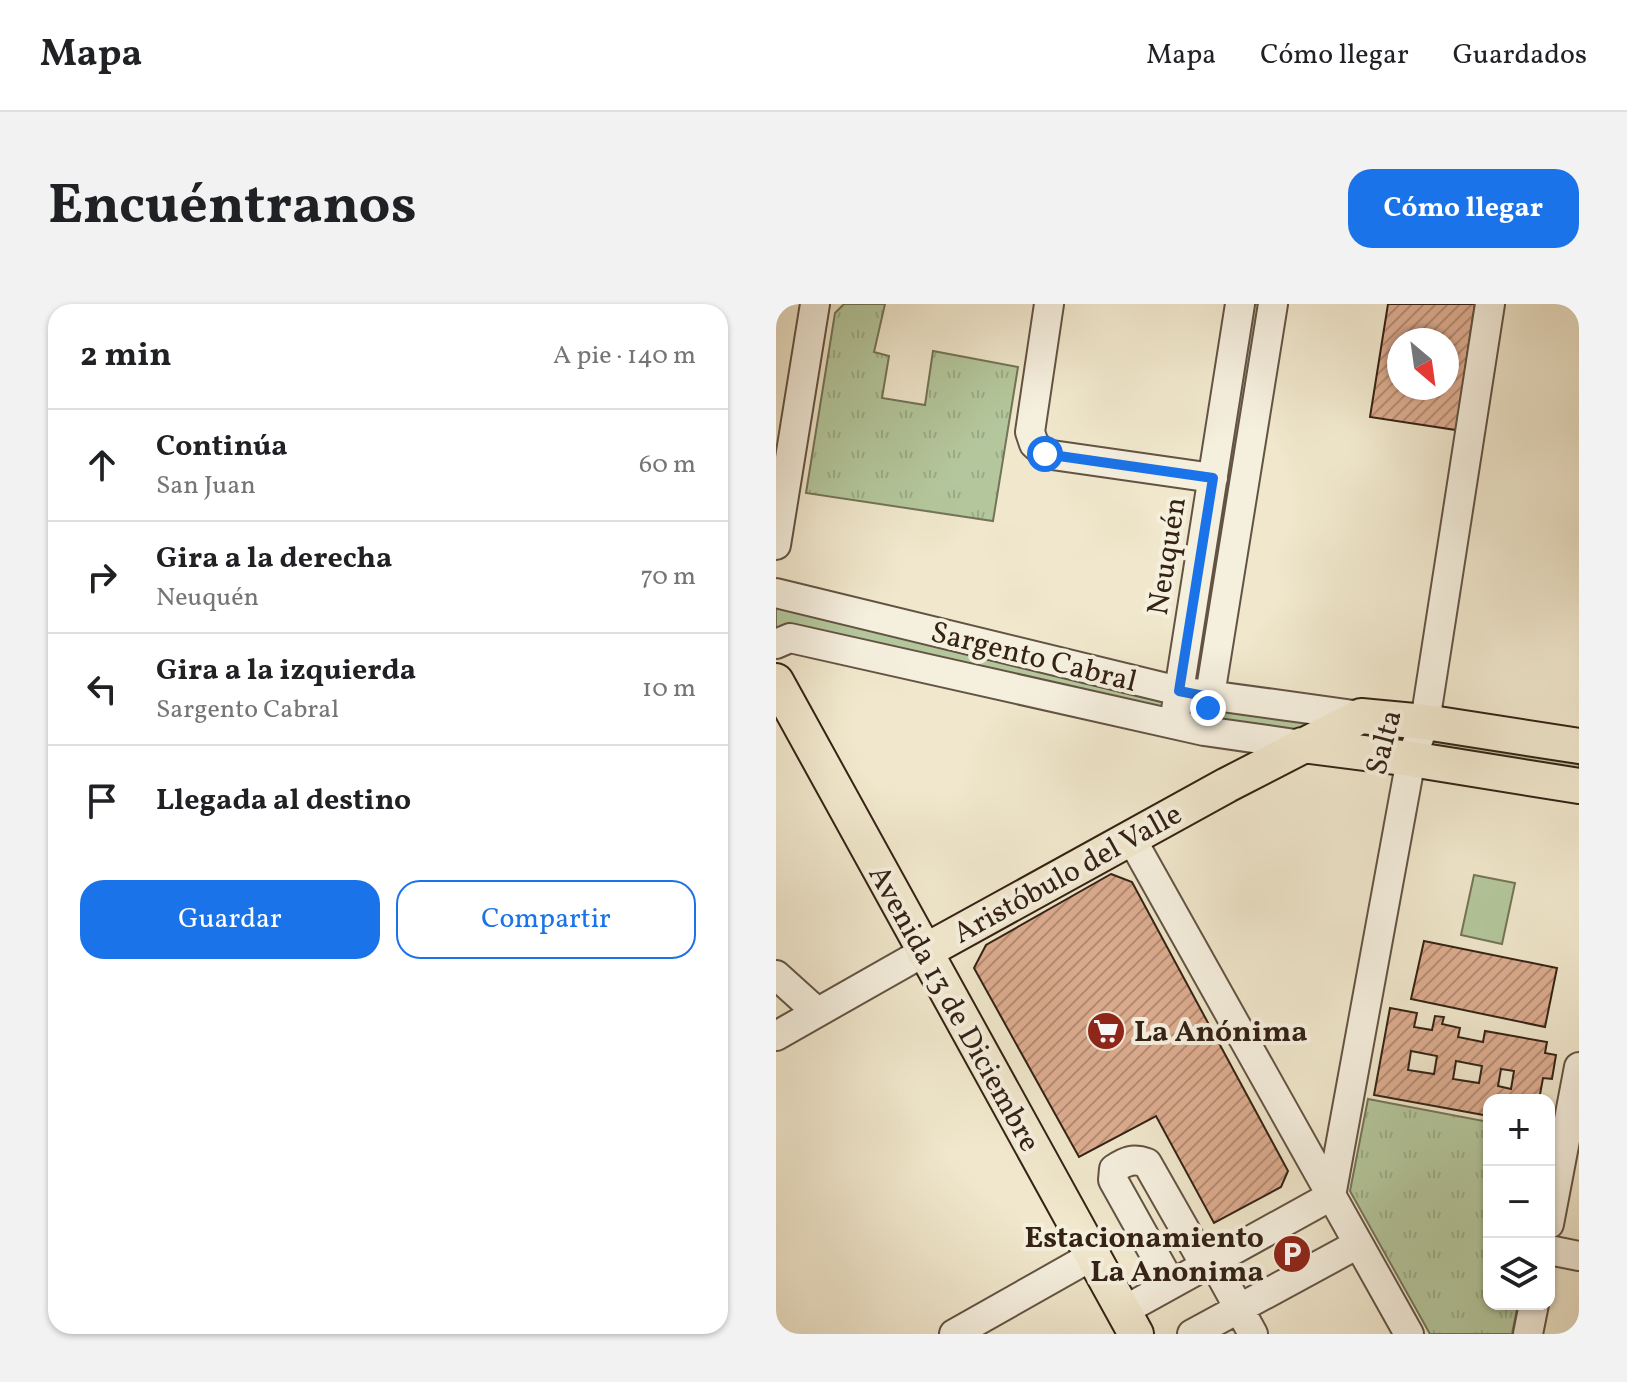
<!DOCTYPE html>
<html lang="es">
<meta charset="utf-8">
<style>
body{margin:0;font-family:Vollkorn,serif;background:#f2f2f2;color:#202124}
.controls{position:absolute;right:24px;bottom:24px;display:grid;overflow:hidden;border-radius:16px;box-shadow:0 2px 6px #0004}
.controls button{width:72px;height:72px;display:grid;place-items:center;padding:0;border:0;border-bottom:2px solid #e0e0e0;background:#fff;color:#202124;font:40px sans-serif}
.compass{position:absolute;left:611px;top:24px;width:72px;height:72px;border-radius:50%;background:#fff;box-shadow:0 2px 6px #0004;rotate:151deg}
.stop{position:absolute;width:24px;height:24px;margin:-18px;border:6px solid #1a73e8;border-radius:50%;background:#fff}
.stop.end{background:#1a73e8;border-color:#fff;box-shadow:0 2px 8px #0008}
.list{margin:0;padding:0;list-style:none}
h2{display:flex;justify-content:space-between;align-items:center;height:104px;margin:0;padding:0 32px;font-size:34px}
h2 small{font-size:26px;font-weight:400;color:#757577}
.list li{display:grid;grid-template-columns:52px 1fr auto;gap:24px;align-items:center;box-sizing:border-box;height:112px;padding:0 32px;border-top:2px solid #e0e0e0}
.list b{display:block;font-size:30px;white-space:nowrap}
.list p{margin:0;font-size:26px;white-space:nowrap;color:#757577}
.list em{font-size:26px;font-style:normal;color:#757577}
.actions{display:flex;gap:16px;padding:24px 32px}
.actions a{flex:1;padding:18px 0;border:2px solid #1a73e8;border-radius:24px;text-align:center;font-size:28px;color:#1a73e8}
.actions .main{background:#1a73e8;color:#fff}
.icon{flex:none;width:44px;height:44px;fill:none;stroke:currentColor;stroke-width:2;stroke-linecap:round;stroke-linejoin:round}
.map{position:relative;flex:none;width:803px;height:1030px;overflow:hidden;border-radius:24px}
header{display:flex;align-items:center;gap:48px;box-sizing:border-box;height:112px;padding:0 40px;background:#fff;border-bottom:2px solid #e0e0e0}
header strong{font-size:38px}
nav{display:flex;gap:44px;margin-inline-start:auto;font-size:28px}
.intro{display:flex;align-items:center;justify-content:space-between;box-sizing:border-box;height:192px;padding:0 48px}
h1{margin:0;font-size:56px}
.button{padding:20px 36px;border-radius:24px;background:#1a73e8;color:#fff;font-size:28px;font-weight:700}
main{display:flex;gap:48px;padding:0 48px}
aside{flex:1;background:#fff;border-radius:24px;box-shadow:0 2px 6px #0004}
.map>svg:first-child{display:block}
.green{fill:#b4c79c;stroke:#747458;stroke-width:2}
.park{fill:url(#park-tufts);stroke:#747458;stroke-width:2}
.building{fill:url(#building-hatch);stroke:#342215;stroke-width:2;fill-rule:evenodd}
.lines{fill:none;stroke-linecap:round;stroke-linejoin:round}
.minor-casing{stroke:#635343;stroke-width:32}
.major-casing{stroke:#342215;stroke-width:38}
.minor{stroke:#f5efde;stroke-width:28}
.major{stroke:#f0e7cc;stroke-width:34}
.route{stroke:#1a73e8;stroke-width:10}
.labels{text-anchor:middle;stroke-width:8;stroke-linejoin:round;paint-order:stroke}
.street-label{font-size:30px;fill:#342215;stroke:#f5efde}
.poi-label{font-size:30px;font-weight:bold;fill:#342215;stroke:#f5efde;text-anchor:start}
</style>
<header>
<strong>Mapa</strong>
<nav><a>Mapa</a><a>Cómo llegar</a><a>Guardados</a></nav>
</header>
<div class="intro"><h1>Encuéntranos</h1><a class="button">Cómo llegar</a></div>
<main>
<aside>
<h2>2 min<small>A pie · 140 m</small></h2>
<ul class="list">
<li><svg class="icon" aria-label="ahead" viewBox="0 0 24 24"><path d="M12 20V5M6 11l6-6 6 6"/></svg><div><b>Continúa</b><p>San Juan</p></div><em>60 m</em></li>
<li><svg class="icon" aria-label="right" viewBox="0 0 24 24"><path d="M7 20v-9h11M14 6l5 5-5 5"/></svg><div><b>Gira a la derecha</b><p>Neuquén</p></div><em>70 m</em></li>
<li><svg class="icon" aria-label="left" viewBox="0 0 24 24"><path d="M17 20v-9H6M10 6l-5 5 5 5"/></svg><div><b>Gira a la izquierda</b><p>Sargento Cabral</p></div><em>10 m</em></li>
<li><svg class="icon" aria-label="arrive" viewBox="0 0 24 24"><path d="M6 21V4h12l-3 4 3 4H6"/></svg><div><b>Llegada al destino</b></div></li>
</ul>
<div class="actions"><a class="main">Guardar</a><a>Compartir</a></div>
</aside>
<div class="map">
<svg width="803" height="1030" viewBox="0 0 803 1030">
<defs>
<pattern id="park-tufts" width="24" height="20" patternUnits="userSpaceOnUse" patternTransform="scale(2)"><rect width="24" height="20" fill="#b4c79c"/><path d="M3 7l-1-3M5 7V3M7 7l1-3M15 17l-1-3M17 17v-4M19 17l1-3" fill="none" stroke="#9bab86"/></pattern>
<pattern id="building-hatch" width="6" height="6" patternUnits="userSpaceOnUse" patternTransform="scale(2)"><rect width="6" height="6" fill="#ddac8f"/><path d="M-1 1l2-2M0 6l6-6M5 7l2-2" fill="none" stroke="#b48c74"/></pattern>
</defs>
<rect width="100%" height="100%" fill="#f0e7cc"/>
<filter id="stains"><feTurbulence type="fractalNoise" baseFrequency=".0025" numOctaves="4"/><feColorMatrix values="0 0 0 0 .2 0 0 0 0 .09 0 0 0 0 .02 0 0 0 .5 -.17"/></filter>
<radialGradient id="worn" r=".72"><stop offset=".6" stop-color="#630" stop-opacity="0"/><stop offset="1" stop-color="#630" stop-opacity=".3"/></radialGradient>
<path class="green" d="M464 0H497L434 393 803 442V482L0 340V289L403 387Z
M698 571 739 579 726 640 685 631Z"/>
<path class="park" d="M68 0H109L98 48 113 52 106 94 149 101 157 47 242 63 217 217 30 189 59 9Z
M592 795 713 818V1000H742L736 1030H654L574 887Z"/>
<path class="building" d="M612 0H699L680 126 594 113ZM623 36H671V84H623Z
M335 570 356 578 512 867 505 883 438 919 380 812 303 853 198 664 210 641Z
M648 637 781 664 769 723 635 695Z
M614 704 641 709 638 723 656 726 659 712 668 713 666 720 684 724 682 733 707 738 709 727 771 738 769 749 780 751 776 775 767 774 763 796H713V812L598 791ZM635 747 661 752 658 770 632 766ZM680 757 706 762 703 779 677 775ZM725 765 738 767 735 785 722 782Z"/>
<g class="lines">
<defs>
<path id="minor" d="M273 0 254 128 258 140 269 150 437 174
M0 241 39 0
M0 289 403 387 585 412
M0 340 14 334 428 427 526 441
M400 406 464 0
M431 410 497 0
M355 534 633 1030
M0 671 41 708
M0 732 148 648
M773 920 803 763
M773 946 803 952
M437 957 477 1030
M395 980 337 876 338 865C350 857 357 854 371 859L429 961
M347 1007 555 892 635 455 649 418 714 0
M178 1030 316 952
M416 1030 582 940
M752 1030 758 1000"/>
<path id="major" d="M0 377 360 1030
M526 441 635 455 803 482
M148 648 451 481 585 412 649 418 803 442"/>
</defs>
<use href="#minor" class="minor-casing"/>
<use href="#major" class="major-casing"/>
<use href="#minor" class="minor"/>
<use href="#major" class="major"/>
</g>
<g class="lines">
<path class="route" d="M269 150 437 174 403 387 433 393 432 404"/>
</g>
<defs>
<symbol id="supermarket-disc" viewBox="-11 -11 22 22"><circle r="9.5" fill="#8f2418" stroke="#f5efde"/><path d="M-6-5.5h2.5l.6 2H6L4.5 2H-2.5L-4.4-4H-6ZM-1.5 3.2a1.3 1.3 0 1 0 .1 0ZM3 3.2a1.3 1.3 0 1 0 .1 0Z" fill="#fff"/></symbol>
<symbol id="parking-disc" viewBox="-11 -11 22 22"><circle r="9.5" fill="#8f2418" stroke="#f5efde"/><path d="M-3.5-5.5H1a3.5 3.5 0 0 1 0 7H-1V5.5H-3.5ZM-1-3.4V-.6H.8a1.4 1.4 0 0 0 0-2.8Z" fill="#fff"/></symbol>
</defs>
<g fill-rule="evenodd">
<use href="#supermarket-disc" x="308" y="705" width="44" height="44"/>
<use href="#parking-disc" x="494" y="928" width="44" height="44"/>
</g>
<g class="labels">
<g class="street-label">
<text transform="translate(390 252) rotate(-81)" y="10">Neuquén</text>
<text transform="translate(258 352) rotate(14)" y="10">Sargento Cabral</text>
<text transform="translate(607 438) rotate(-75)" y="10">Salta</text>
<text transform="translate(291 569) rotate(-29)" y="10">Aristóbulo del Valle</text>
<text transform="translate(179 704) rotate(61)" y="10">Avenida 13 de Diciembre</text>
</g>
<g class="poi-label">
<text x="358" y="737">La Anónima</text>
<text x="488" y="943" text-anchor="end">Estacionamiento<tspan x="488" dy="34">La Anonima</tspan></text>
</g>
</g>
<rect width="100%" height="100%" filter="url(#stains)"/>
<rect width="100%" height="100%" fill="url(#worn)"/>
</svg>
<div class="controls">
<button>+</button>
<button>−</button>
<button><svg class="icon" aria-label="layers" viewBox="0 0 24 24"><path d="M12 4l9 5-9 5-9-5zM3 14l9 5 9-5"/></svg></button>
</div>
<svg class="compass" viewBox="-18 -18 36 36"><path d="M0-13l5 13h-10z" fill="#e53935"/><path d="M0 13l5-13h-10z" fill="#757577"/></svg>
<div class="stop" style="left:269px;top:150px"></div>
<div class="stop end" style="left:432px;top:404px"></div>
</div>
</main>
